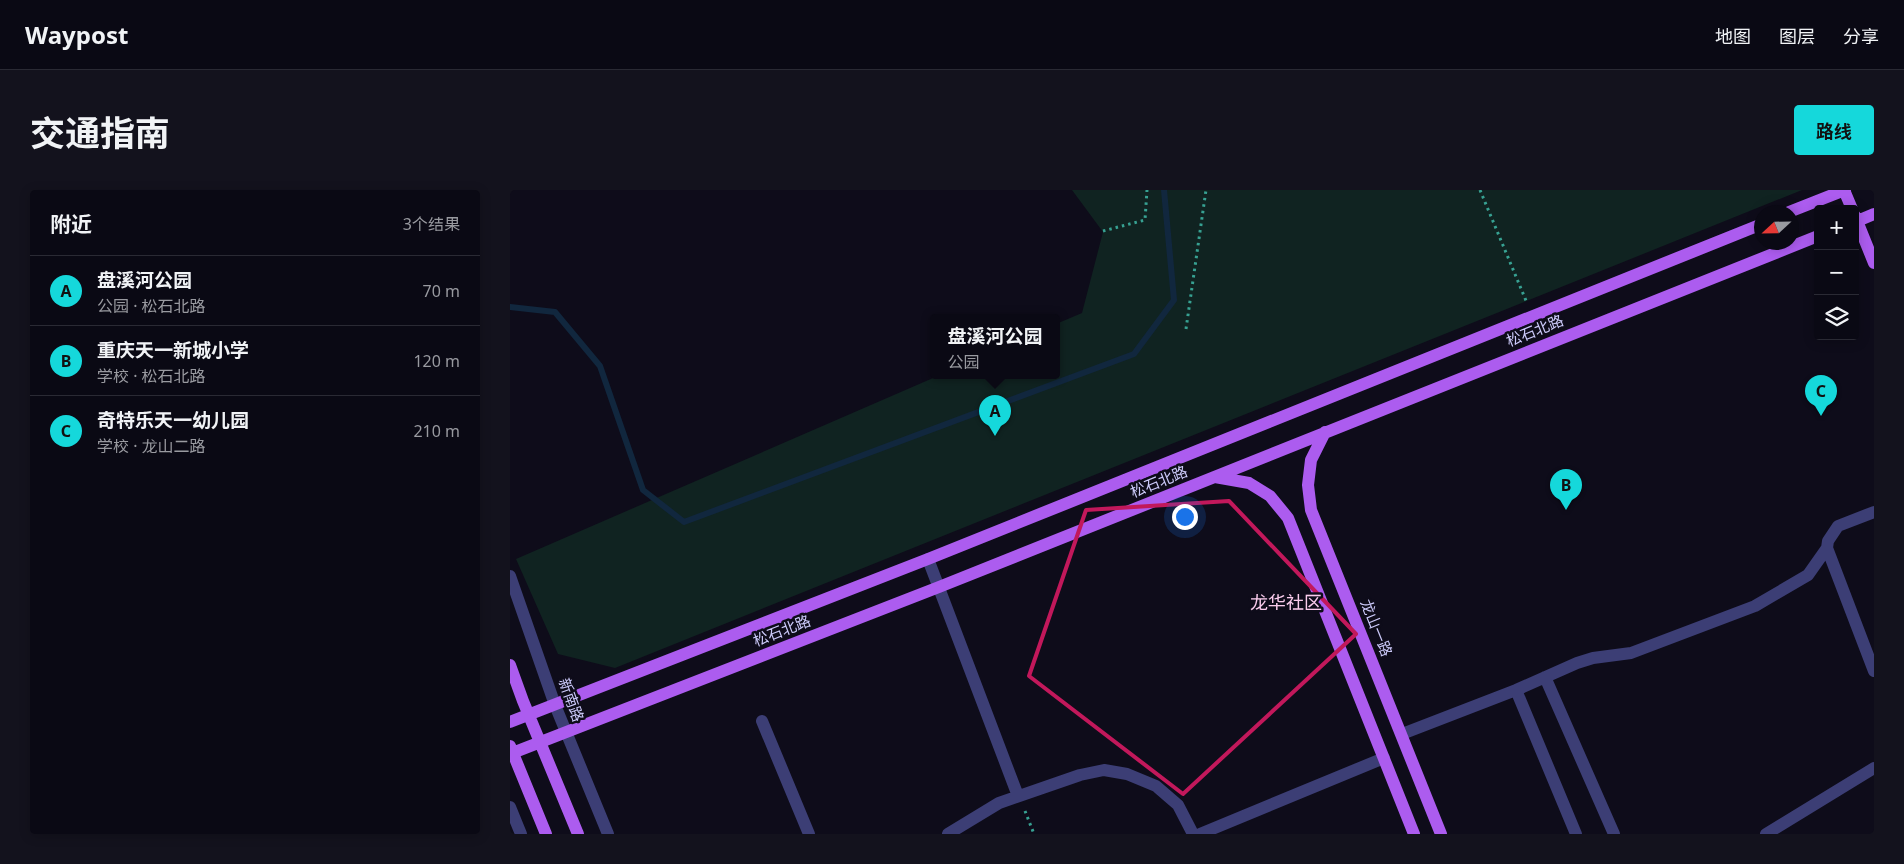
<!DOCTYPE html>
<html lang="zh">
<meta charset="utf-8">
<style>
body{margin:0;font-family:"Noto Sans","Noto Sans SC",sans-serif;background:#13121d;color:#f1f3f6}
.controls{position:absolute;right:15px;top:15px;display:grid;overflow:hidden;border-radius:5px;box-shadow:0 2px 12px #0003}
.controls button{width:45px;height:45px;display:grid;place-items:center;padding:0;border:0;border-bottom:1px solid #2a2a34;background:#0a0914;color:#f1f3f6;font:25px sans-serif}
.compass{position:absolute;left:1244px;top:15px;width:45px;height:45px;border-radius:50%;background:#0a0914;box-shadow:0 2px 12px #0003;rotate:248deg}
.you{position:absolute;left:674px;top:326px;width:18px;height:18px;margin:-12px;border:4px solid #fff;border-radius:50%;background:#1a73e8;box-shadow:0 0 0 8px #1a73e833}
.badge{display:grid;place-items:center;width:32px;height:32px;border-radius:50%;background:#15d8db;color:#111;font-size:16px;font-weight:700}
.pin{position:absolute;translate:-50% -41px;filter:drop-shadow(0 1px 2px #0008)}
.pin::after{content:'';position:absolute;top:26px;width:18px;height:15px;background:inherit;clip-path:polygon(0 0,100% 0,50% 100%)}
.popup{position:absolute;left:420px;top:124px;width:130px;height:65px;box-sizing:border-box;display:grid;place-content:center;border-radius:5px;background:#0a0914;filter:drop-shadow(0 1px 4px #0005);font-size:16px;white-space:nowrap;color:#999aa0}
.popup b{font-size:19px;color:#f1f3f6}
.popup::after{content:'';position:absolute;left:50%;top:100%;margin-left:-10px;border:10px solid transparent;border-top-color:#0a0914}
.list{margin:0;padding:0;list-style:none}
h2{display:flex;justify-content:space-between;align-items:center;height:65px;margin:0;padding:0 20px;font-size:21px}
h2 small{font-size:16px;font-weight:400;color:#999aa0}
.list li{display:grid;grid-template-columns:32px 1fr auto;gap:15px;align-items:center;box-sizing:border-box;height:70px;padding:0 20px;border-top:1px solid #2a2a34}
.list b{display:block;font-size:19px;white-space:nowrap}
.list p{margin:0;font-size:16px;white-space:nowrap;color:#999aa0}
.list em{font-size:16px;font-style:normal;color:#999aa0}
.icon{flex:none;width:28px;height:28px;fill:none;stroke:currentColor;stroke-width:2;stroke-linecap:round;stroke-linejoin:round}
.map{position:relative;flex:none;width:1364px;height:644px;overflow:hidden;border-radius:5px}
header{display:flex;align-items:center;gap:30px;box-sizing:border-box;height:70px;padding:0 25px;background:#0a0914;border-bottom:1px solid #2a2a34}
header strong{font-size:24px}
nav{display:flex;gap:28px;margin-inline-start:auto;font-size:18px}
.intro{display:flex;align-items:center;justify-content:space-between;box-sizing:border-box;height:120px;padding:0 30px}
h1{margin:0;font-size:35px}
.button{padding:12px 22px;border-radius:5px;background:#15d8db;color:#111;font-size:18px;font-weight:700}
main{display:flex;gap:30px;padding:0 30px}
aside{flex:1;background:#0a0914;border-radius:5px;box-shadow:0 2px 12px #0003}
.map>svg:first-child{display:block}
.green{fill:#102321}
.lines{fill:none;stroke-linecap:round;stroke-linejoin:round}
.stream{stroke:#11273e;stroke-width:6}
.path{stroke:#37a192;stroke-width:3;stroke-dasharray:2.5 4;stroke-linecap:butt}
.minor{stroke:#3c3e75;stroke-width:12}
.major{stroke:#ac5cef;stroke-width:12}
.marked{fill:none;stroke:#c2185b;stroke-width:4;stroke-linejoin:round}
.labels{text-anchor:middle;stroke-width:5;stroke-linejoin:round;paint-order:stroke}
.street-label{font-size:15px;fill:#cccafa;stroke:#0e0c1a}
.quarter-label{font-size:18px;fill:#facced;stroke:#0e0c1a}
</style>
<header>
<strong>Waypost</strong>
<nav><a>地图</a><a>图层</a><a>分享</a></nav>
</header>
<div class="intro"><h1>交通指南</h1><a class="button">路线</a></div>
<main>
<aside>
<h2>附近<small>3个结果</small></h2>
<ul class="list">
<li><span class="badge">A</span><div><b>盘溪河公园</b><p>公园 · 松石北路</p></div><em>70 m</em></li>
<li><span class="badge">B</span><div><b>重庆天一新城小学</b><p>学校 · 松石北路</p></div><em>120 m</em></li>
<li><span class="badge">C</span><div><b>奇特乐天一幼儿园</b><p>学校 · 龙山二路</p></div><em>210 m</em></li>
</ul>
</aside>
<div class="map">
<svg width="1364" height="644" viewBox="0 0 1364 644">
<rect width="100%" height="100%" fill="#0e0c1a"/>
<path class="green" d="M562 0H1292L105 478 48 464 6 369 430 185H546V134L572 123 593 42Z"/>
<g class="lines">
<path class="stream" d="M0 117 45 122 90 176 133 300 174 332 624 164 664 110 654 0"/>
<path class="path" d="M970 0 1017 113
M593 41 635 30 637 0
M676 139 696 0
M515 621 524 644"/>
<path class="minor" d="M1317 358 1364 481
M418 369 508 606
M0 386 45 515 98 644
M1035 487 1104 644
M1006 500 1066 644
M252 531 299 644
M892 544 1006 500 1067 473 1083 468 1121 463 1245 416 1298 385 1317 358 1318 351 1328 336 1364 322
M0 617 11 644
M438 644 489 613 570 585 594 580 617 584 646 596 668 615 683 644
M690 644 874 568
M1256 644 1364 578"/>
<path class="major" d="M1334 0 1342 19
M1279 22 1335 0
M1345 26 1364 73
M1345 32 1364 24
M815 242 801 270 798 295 801 320 931 644
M705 287 739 293 760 306 778 328 904 644
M0 475 13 511 68 644
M0 532 418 369 1252 34
M0 556 36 644
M0 564 429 397 1308 46"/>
</g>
<path class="marked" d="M719 311 846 444 673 604 519 486 576 320Z"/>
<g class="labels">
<g class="street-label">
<text transform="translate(1025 141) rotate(-22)" y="5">松石北路</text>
<text transform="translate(649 292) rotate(-22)" y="5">松石北路</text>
<text transform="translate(866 438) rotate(68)" y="5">龙山一路</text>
<text transform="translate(272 441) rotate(-21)" y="5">松石北路</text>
<text transform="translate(61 510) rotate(70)" y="5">新南路</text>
</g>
<g class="quarter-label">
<text x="776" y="419">龙华社区</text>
</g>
</g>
</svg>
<div class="controls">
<button>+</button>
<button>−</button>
<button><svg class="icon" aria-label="layers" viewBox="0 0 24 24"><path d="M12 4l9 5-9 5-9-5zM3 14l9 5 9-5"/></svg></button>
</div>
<svg class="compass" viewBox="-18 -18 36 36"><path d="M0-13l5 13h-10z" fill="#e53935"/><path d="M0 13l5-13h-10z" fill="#999aa0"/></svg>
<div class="you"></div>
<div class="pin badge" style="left:485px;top:246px">A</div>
<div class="popup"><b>盘溪河公园</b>公园</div>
<div class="pin badge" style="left:1056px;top:320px">B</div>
<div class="pin badge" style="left:1311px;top:226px">C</div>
</div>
</main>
